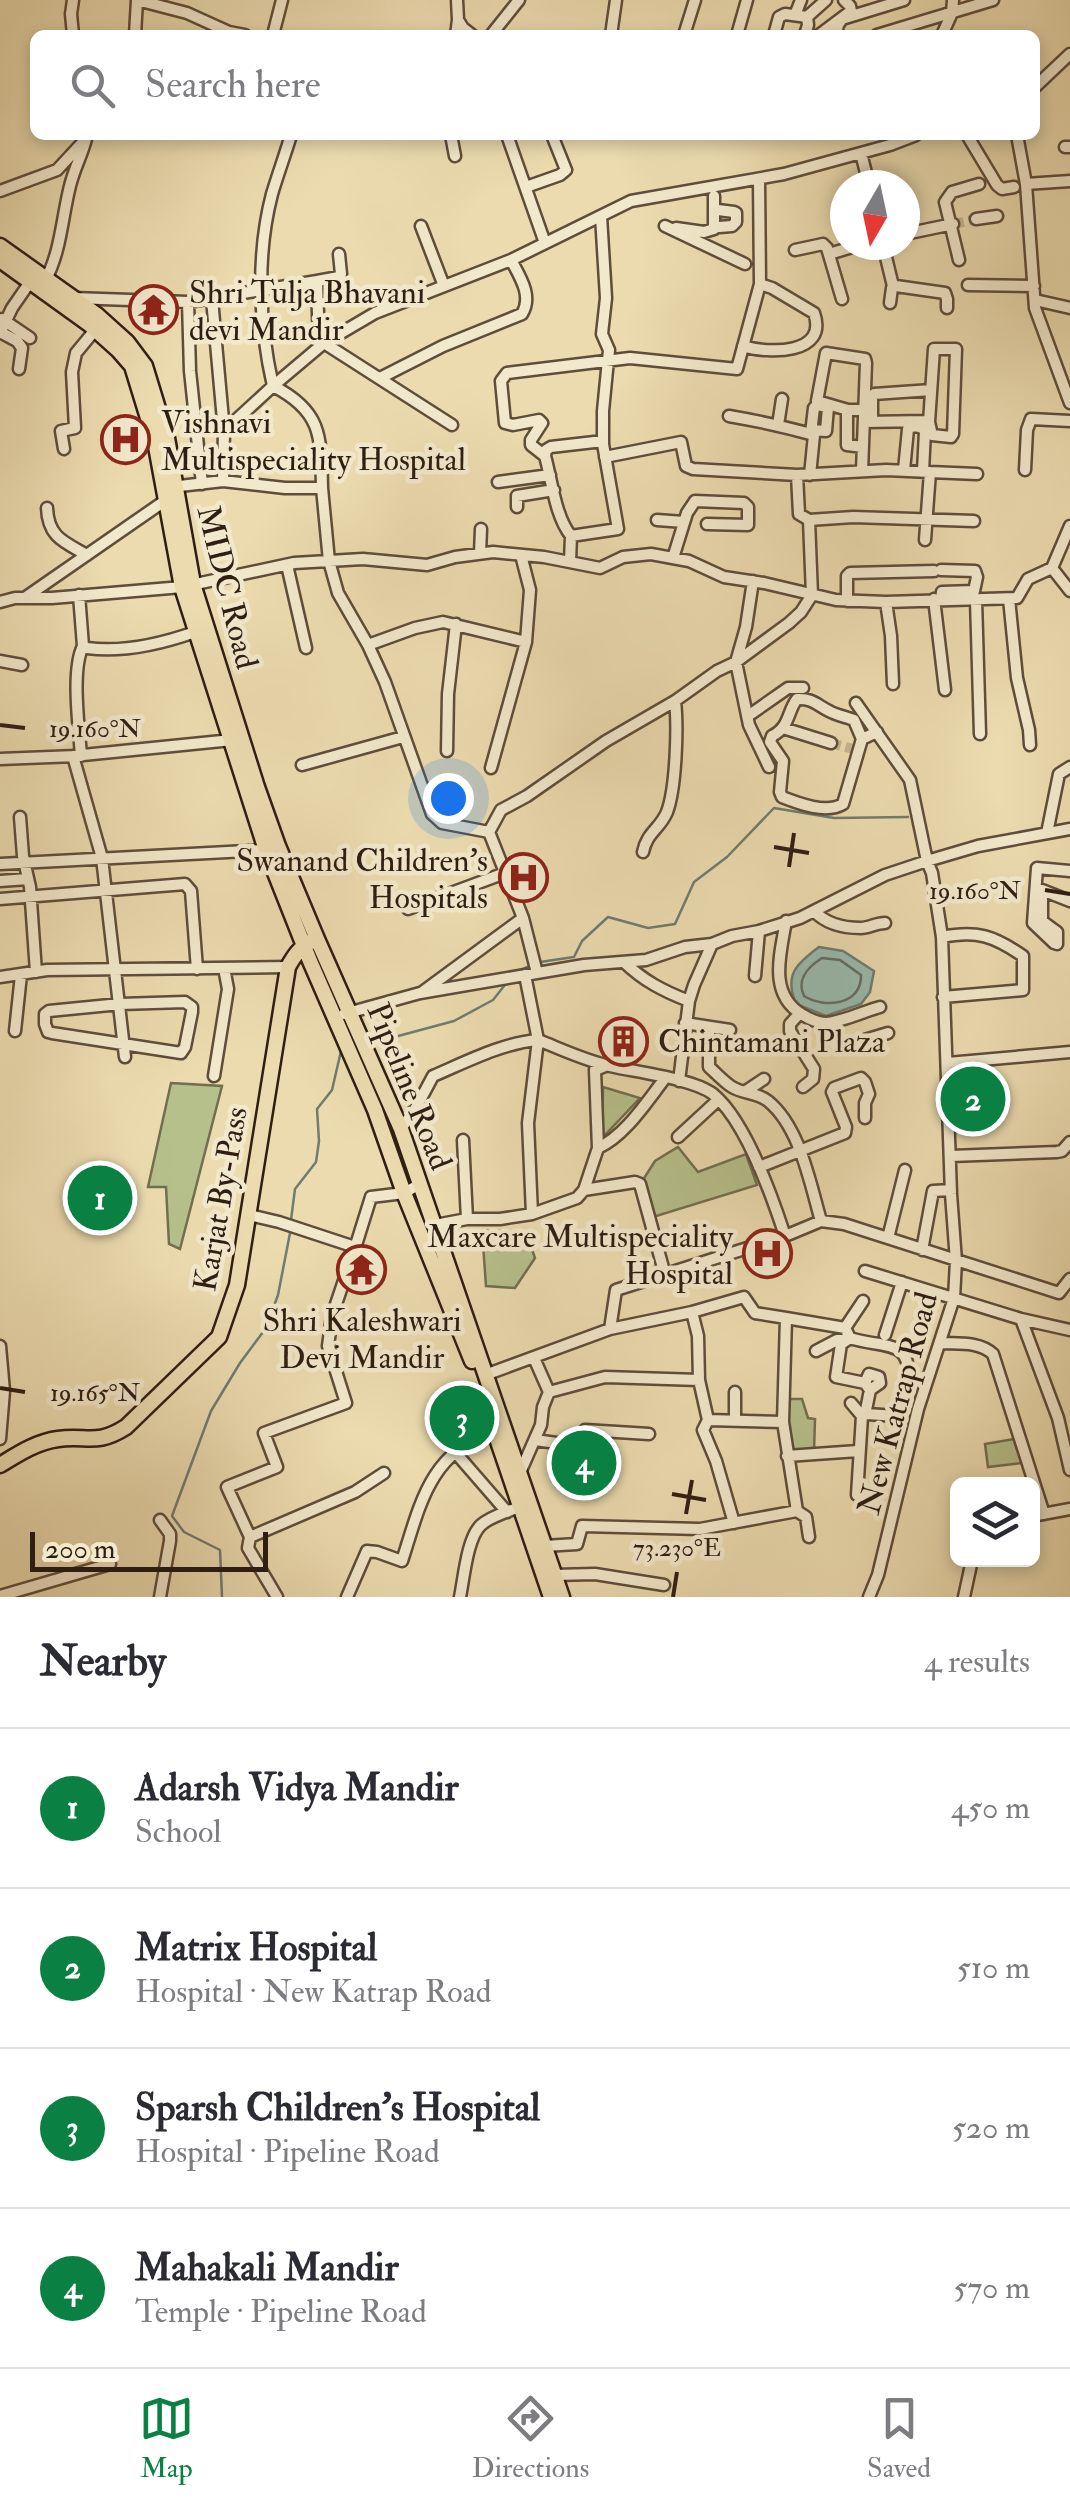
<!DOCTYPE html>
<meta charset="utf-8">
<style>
body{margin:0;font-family:"IM FELL Double Pica",serif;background:#f2f2f3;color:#2b2b33}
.controls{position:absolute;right:30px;bottom:30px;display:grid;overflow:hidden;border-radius:15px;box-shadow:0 5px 15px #0003}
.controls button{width:90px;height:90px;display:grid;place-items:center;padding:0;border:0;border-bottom:2px solid #e1e1e2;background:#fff;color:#2b2b33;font:50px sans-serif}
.compass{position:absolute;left:830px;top:170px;width:90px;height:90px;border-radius:50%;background:#fff;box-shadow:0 5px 15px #0003;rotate:189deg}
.scale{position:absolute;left:30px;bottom:25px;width:238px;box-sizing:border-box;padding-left:10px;border:5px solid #2f1e14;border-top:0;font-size:28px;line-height:35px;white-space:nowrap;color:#2f1e14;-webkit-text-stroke:8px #f2e8cb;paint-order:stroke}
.you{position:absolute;left:448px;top:798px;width:35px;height:35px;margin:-25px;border:8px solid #fff;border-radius:50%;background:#1a73e8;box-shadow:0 0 0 15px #1a73e833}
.badge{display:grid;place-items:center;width:65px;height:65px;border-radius:50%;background:#0b8043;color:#fff;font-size:32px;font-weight:700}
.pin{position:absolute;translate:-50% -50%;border:5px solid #fff;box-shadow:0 2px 10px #0006}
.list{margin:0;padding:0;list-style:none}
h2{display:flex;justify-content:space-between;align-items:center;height:130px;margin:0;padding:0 40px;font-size:42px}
h2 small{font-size:32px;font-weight:400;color:#7c7c81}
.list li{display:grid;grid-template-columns:65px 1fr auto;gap:30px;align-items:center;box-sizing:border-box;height:160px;padding:0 40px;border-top:2px solid #e1e1e2}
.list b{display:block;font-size:38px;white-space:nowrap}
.list p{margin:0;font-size:32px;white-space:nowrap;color:#7c7c81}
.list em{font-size:32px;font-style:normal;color:#7c7c81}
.icon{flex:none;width:55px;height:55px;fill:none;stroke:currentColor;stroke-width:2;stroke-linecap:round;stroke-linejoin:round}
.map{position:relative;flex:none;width:1070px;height:1597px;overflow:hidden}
.search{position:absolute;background:#fff;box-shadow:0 5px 15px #0003;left:30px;right:30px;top:30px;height:110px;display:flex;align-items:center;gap:25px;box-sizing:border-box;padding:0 35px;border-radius:15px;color:#7c7c81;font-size:38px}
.sheet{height:770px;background:#fff}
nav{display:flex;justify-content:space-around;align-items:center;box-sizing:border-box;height:140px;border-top:2px solid #e1e1e2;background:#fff;font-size:28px;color:#7c7c81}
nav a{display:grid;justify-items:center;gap:5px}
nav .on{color:#0b8043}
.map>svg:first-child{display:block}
.green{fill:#b6c08b;stroke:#726f50;stroke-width:2.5}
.water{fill:#99bbb0;stroke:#6f7c72;stroke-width:2.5}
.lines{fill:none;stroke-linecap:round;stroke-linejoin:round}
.shore{stroke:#646c62;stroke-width:2.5}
.stream{stroke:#6f7c72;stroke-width:2.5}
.minor-tunnel{stroke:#c5b590;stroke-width:10;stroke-dasharray:10 5;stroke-linecap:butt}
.minor-casing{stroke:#5e4d3b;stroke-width:15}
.major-casing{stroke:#2f1e14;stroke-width:19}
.minor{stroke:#f2e8cb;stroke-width:10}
.major{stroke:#ebdbaf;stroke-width:14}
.ticks{fill:none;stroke:#2f1e14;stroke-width:4}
.labels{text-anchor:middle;stroke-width:9;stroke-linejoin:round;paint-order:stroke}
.poi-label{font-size:32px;fill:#2f1e14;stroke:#f2e8cb;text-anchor:start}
.street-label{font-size:32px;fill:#2f1e14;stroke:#f2e8cb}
.ticks-label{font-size:25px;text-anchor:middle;fill:#2f1e14;stroke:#f2e8cb;stroke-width:9;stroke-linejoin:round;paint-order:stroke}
</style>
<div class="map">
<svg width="1070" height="1597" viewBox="0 0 1070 1597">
<rect width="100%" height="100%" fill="#ebdbaf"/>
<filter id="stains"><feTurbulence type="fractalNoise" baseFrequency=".002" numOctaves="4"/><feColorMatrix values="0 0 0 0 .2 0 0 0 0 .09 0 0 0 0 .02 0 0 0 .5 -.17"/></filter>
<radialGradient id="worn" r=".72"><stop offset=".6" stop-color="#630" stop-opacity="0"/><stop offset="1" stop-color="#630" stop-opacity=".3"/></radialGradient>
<path class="green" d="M171 1083 222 1086 180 1249 169 1244 166 1187H148Z
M603 1087 640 1098 602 1138Z
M678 1147 698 1172 746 1154 757 1185 650 1218 641 1183 655 1161Z
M482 1230 526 1232 535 1258 515 1288 486 1286Z
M785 1399H802L808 1418 815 1419 814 1452 789 1453Z
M1019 1438 1022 1463 988 1467 985 1444Z"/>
<path class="water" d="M819 947 843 951 874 971 870 992 861 1004 826 1016 796 1004C784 975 796 964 819 947Z"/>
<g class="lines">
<path class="shore" d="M822 958 840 960 861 975C862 1005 825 1009 804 996 796 979 808 967 822 958Z"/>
<path class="stream" d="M540 962 574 957 582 941 608 917 648 928 675 924 694 882 727 857 774 808 834 818 908 817
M516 972 532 965
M372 1043 454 1021 493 1000 508 981
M291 1220 295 1189 316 1162 319 1141 317 1109 332 1090 341 1051
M222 1597 220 1550 184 1532 172 1516 211 1411 240 1363 266 1328 278 1295 291 1228"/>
<path class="minor-tunnel" d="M954 224 976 219
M831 743 853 749"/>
<defs>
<path id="minor" d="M795 15 801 0
M807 17 826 0
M458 20 463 28 472 35
M73 35 71 14 73 0
M135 35 137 0 187 13 229 32 245 35
M273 35 282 0
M456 35 458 20 457 0
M491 35 519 0
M611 35 616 0
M684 35 695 0
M737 35 747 0
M774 35 779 17 785 14 807 17 808 25 805 35
M819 35 851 11 850 6 844 0
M836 35 838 25 842 19 904 0
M877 35 993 0
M942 35 952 13 953 0
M1035 87 1070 54
M451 135 455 156
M507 135 545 243
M967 135 997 185 1002 189 1014 187
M1017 135 1026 184 1035 308 1070 403
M1065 147H1070
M861 153 869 185
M1026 184 1070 181
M526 187 560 175 566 170 552 135
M0 191 57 170 83 142
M718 210 734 212 736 213V222L732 226 719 227
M976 219 997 216
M421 226 444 286
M665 226 745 264
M676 228 704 232 714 229V196
M905 234 953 224
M883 245 893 286
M795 250 823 244 827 248 842 299
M829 254 859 245
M959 260 945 202 952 192 979 184
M45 281C61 252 62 217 70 186 74 169 82 155 86 139
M317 281 339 277 341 274 339 254
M968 285 1034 286
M73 298 188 302 317 281 319 347
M212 299 224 431
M1035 300 1070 308
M188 302 190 371 202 484
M890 303 892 288 896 286 945 293 947 299V308
M2 319 30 338
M0 332 17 341 22 348 19 369
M0 333 12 308 30 282
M324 343 452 425
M743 346C768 354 829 355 814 313L772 288 760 284
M380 378 443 346 522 314C533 296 520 277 511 260
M848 410 817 401 826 353 865 359 866 363 862 471
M729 416C758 421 786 427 814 435L810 475
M872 421V396L874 394 931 390
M864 422 926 421 929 422 932 435 951 437 953 434 956 349H934L929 422
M778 425 782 399
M811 433 814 408 817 405 828 407 826 431 811 430
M863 447 847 445V413L848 410H865
M64 449 61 431 75 428 72 372 76 353 95 330
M545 456 531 445V440L542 423 539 420 513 425 505 423 501 381 507 373 630 358 737 369 760 284 759 179
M605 457 681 442 686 466 693 469 797 475 886 470 930 472 925 540
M904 470 908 429C912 425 922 426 925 431L923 471
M1025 470 1027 430 1031 419 1070 421
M930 472 977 474
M223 481 224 431 273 386C259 325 256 255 272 194 278 174 285 155 291 135
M498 482 550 475
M171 487 223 481 285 488H322C321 436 322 411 273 386L324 343 375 313 511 260 631 201 784 174 890 145 916 135
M322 488 329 561 338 593 368 645 385 682 432 814 442 823 489 832 523 918 421 993
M517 507V496L554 490
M47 508C48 537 64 542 87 555
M657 520 684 522
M809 520 853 517 974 521
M571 536C555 516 552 481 545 456L546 450 551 447 603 441
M480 553 481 529
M673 558 687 513 695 501 744 503 748 507V525L707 524
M570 561 571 536 618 529 603 444V411L609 350 602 334 606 298 601 216
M287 565 306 648
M1052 568 1070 591
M79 595 83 646 87 648C124 653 161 644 195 632
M26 597 166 500
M934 599 945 690
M941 599 942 592 974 591 977 577 975 571 941 570
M1009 599 1017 678 1029 730 1030 745
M976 600 980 734
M847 601V576L850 573 934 571
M0 602 15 598H52L182 587 294 563 363 559 427 565 455 557 493 552 544 557 600 568 623 557 651 554 689 561 724 577 764 583 836 600 886 602 1017 598 1028 579 1052 568 1070 526
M886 602 891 636 893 684
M368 645 415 628 443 622 526 642 530 590 521 555
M0 661 22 665
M856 703 910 780 927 861 932 873 942 937 951 1194 956 1261 954 1298 918 1409 878 1575 869 1597
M748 716 788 688H803
M783 728 831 743
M862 739 854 720C846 717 836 715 829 711 817 705 812 698 797 699 787 712 790 727 772 736L770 742 783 761 780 792 782 797C800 804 826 814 843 804L862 739 877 732
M447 751 448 694 456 624
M81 756C79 727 71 670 83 646
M0 759 76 756
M302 765 403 737
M769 767 749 725 736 662 789 623 801 612 812 595 809 520 799 514 797 475
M491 768 526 642
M20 817 23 856 30 887 36 972
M489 832 501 810 527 796 606 741 675 701 717 671 736 662 746 627 753 581
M1047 833 1059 774 1070 767
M643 852C647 832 660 829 667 812 676 788 678 727 675 701
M0 864 266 850
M1070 871 1037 868 1033 923 1054 943 1057 944V932L1042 921V890L1070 901
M0 881 28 879
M0 899 185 884 191 891 197 969
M408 909 505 873
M814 911C826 924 843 928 861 928 869 928 876 923 885 923
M523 918 537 973
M786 921C780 955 768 995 803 1015 809 1019 819 1023 826 1023 841 1022 865 1011 880 1007
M942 937C977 930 994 936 1023 956V990L943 997
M624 962C644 981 663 991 689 1001
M525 975 538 1040 528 1123 532 1214
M755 976 759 931
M0 977 47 970 288 967
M185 1002 192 1007V1012L185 1047 181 1053 52 1033 48 1032 45 1024V1014L49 1011 120 1004Z
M800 1013 790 1024V1031L814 1069 813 1079 803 1087
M344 1014 420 993 584 965 646 960 685 947 712 944 732 936 759 931 800 918 885 875 927 861 978 846 1070 829
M685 1023 730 1030
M827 1023 832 1043 838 1048 888 1033
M709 1027V1067C716 1073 724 1082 732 1087 743 1094 757 1092 768 1101 800 1127 810 1183 821 1221
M15 1031 21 975
M125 1057 102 858 73 756 232 740
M948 1063 1070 1052
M214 1076 228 989 224 968
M679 1081 689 1001 694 985 712 944
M746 1091 764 1079
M401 1129 417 1106 433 1076C466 1062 502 1043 538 1040 561 1049 586 1061 610 1066 636 1072 694 1079 713 1094 746 1121 772 1196 785 1236
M678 1137 718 1100
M463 1140 467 1219
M598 1148 595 1070 605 1066
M951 1156 1057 1152 1062 1151 1070 1142
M759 1167 845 1133 846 1127 832 1092 834 1088 861 1078 865 1082 869 1094 865 1103V1118
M584 1190 635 1182 640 1184 665 1275
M249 1215 279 1222 352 1246 356 1245 371 1197 404 1193 420 1184
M435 1225 467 1219H500L532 1214 577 1198 584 1190 598 1148C626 1135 647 1101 666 1077
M888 1238 905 1170
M922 1250 933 1191 951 1190
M865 1271 1021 1319 1070 1330
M786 1318 845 1328 850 1338C883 1349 915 1337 907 1386 905 1399 904 1407 897 1416L867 1414 866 1410 870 1390 880 1383 879 1377 869 1374 865 1383 870 1390
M1021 1319 1058 1418 1070 1470
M845 1328 863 1301
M885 1335 902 1282
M850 1338 841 1344 836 1377 865 1383
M940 1343C958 1344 979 1341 993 1354L1044 1514
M0 1346 4 1391 0 1439
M816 1351 837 1340H844
M534 1358 549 1392 605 1377 699 1380 698 1336 692 1312
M485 1375 610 1329 616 1290 785 1236 821 1221 844 1224 1059 1293 1070 1279
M699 1380 708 1420 703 1430 716 1461 734 1523
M851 1403 862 1416 857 1495
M708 1420 783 1422
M735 1420V1392
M535 1440 571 1445 585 1430 649 1434
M455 1452 507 1512
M787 1456 858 1451
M519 1475 541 1425 543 1407 549 1392
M797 1511 806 1517 809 1537
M1032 1516 1070 1509
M160 1520 170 1534V1541L160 1597
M250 1537 355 1492 384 1473
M544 1546 577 1544 582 1526 700 1529 797 1511 783 1422 786 1318 755 1313 744 1297 692 1312 610 1329
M554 1575 595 1574 664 1585
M0 1596 110 1564
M277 1597 248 1548 250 1537 227 1487 277 1467 264 1433 346 1403 328 1346 332 1316 356 1245
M347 1597 367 1551 377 1552 402 1561C421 1502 429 1455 493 1430
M460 1597C464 1578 467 1538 481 1525 491 1516 507 1512 519 1507
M964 1597 972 1560"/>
<path id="major" d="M0 246 97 315 127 342 145 366 167 438 193 584 257 787 278 846 317 939 401 1129 562 1597
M0 260 89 324 118 350 132 366 155 441 182 587 266 850 310 961 375 1110 404 1193 472 1361
M489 1415 551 1597
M0 1465C18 1454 36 1442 58 1439 88 1435 96 1446 126 1427L219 1337 237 1285 288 967C294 956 300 947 312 941"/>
</defs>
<use href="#minor" class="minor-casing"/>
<use href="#major" class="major-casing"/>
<use href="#minor" class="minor"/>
<use href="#major" class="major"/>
</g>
<path class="ticks" d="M0 725 25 728M774 847 809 853M789 867 794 833M1045 890 1070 894M0 1388 25 1392M672 1494 706 1500M686 1514 692 1480M673 1597 677 1572"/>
<defs>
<symbol id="temple-ring" viewBox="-11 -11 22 22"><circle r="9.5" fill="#f2e8cb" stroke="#8f2418" stroke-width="1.5"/><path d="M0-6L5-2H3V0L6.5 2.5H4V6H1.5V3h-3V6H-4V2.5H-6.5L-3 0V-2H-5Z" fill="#8f2418"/></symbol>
<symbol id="hospital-ring" viewBox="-11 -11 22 22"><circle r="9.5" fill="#f2e8cb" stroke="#8f2418" stroke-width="1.5"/><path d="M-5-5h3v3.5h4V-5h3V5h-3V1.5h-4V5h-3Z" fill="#8f2418"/></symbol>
<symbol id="building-ring" viewBox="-11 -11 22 22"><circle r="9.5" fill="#f2e8cb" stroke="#8f2418" stroke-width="1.5"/><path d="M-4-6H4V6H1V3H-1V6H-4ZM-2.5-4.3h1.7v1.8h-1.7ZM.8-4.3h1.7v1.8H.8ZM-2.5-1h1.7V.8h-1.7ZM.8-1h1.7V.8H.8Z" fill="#8f2418"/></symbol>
</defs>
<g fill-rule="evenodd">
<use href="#temple-ring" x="126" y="282" width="55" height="55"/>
<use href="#hospital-ring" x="98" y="412" width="55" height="55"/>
<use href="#hospital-ring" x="496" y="850" width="55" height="55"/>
<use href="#building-ring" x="596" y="1014" width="55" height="55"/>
<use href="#hospital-ring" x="740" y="1226" width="55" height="55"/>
<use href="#temple-ring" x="334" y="1242" width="55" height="55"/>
</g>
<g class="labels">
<g class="poi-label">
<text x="189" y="303">Shri Tulja Bhavani<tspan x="189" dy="37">devi Mandir</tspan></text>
<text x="161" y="433">Vishnavi<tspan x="161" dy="37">Multispeciality Hospital</tspan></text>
<text x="488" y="871" text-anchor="end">Swanand Children's<tspan x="488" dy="37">Hospitals</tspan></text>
<text x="658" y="1052">Chintamani Plaza</text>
<text x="733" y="1247" text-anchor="end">Maxcare Multispeciality<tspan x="733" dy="37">Hospital</tspan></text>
<text x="362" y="1331" text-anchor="middle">Shri Kaleshwari<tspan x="362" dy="37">Devi Mandir</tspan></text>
</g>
<g class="street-label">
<text transform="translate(228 587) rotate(76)" y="11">MIDC Road</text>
<text transform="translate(410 1086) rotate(68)" y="11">Pipeline Road</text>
<text transform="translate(220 1199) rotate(-80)" y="11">Karjat By-Pass</text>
<text transform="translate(897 1403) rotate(-75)" y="11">New Katrap Road</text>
</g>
</g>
<g class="ticks-label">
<text x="95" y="737">19.160°N</text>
<text x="975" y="899">19.160°N</text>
<text x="95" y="1401">19.165°N</text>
<text x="677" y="1556">73.230°E</text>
</g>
<rect width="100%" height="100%" filter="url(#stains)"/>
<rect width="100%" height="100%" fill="url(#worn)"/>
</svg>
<div class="controls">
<button><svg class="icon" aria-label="layers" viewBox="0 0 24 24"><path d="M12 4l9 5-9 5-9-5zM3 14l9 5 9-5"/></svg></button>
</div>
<svg class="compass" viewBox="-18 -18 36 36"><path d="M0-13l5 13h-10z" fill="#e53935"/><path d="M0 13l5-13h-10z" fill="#7c7c81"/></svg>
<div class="scale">200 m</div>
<div class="you"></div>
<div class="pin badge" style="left:100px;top:1198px">1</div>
<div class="pin badge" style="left:973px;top:1099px">2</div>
<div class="pin badge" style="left:462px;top:1418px">3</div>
<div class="pin badge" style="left:584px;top:1463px">4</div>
<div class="search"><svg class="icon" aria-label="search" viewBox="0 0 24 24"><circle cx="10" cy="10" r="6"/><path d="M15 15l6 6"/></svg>Search here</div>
</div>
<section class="sheet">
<h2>Nearby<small>4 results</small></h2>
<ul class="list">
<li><span class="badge">1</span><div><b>Adarsh Vidya Mandir</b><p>School</p></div><em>450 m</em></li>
<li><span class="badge">2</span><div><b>Matrix Hospital</b><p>Hospital · New Katrap Road</p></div><em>510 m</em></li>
<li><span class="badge">3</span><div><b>Sparsh Children's Hospital</b><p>Hospital · Pipeline Road</p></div><em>520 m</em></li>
<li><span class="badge">4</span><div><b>Mahakali Mandir</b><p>Temple · Pipeline Road</p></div><em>570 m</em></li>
</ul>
</section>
<nav>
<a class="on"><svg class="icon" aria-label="map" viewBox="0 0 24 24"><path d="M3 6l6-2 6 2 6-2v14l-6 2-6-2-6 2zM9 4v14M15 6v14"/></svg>Map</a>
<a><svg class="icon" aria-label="directions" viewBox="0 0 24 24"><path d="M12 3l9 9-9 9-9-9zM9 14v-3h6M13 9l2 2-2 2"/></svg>Directions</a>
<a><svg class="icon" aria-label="saved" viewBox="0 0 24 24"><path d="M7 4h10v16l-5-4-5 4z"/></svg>Saved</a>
</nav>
